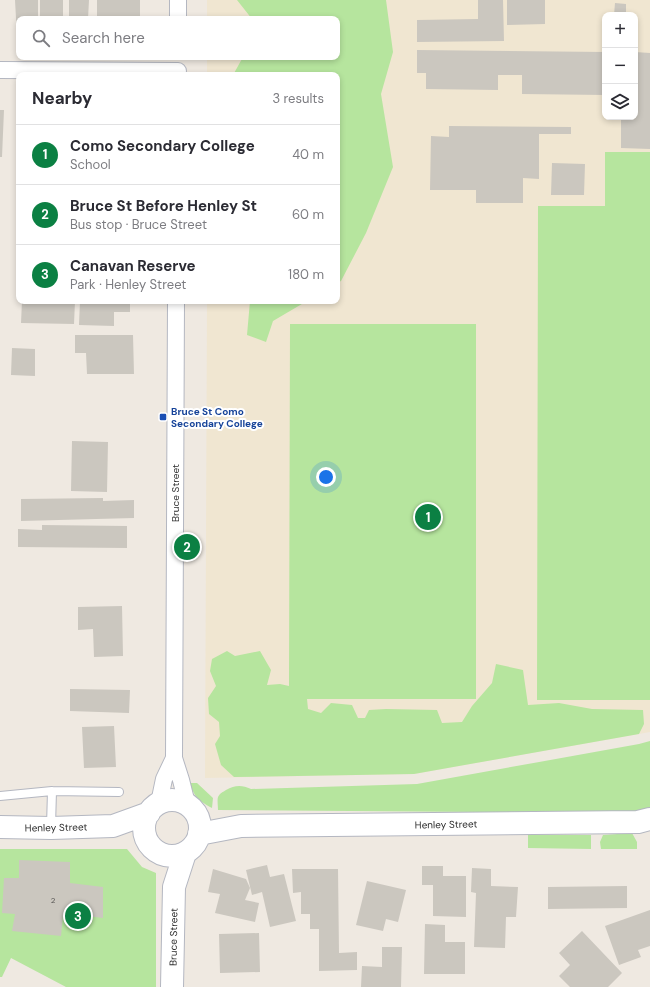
<!DOCTYPE html>
<meta charset="utf-8">
<style>
body{margin:0;font-family:"DM Sans",sans-serif;background:#f2f2f3;color:#2b2b33}
.controls{position:absolute;right:12px;top:12px;display:grid;overflow:hidden;border-radius:8px;box-shadow:0 2px 6px #0003}
.controls button{width:36px;height:36px;display:grid;place-items:center;padding:0;border:0;border-bottom:1px solid #e1e1e2;background:#fff;color:#2b2b33;font:20px sans-serif}
.you{position:absolute;left:326px;top:477px;width:14px;height:14px;margin:-10px;border:3px solid #fff;border-radius:50%;background:#1a73e8;box-shadow:0 0 0 6px #1a73e833}
.badge{display:grid;place-items:center;width:26px;height:26px;border-radius:50%;background:#0b8043;color:#fff;font-size:13px;font-weight:700}
.pin{position:absolute;translate:-50% -50%;border:2px solid #fff;box-shadow:0 1px 4px #0006}
.list{margin:0;padding:0;list-style:none}
h2{display:flex;justify-content:space-between;align-items:center;height:52px;margin:0;padding:0 16px;font-size:17px}
h2 small{font-size:13px;font-weight:400;color:#7c7c81}
.list li{display:grid;grid-template-columns:26px 1fr auto;gap:12px;align-items:center;box-sizing:border-box;height:60px;padding:0 16px;border-top:1px solid #e1e1e2}
.list b{display:block;font-size:15px;white-space:nowrap}
.list p{margin:0;font-size:13px;white-space:nowrap;color:#7c7c81}
.list em{font-size:13px;font-style:normal;color:#7c7c81}
.icon{flex:none;width:22px;height:22px;fill:none;stroke:currentColor;stroke-width:2;stroke-linecap:round;stroke-linejoin:round}
.map{position:relative;flex:none;width:650px;height:987px;overflow:hidden}
.search{position:absolute;background:#fff;box-shadow:0 2px 6px #0003;left:16px;top:16px;width:324px;height:44px;display:flex;align-items:center;gap:10px;box-sizing:border-box;padding:0 14px;border-radius:8px;color:#7c7c81;font-size:15px}
.panel{position:absolute;background:#fff;box-shadow:0 2px 6px #0003;left:16px;top:72px;width:324px;height:232px;border-radius:8px}
.map>svg:first-child{display:block}
.education{fill:#f0e6d1;fill-rule:evenodd}
.green{fill:#b6e59e}
.building{fill:#cbc7bf}
.lines{fill:none;stroke-linecap:round;stroke-linejoin:round}
.lane-casing{stroke:#b4b7c1;stroke-width:10}
.street-casing{stroke:#b4b7c1;stroke-width:18}
.secondary-casing{stroke:#b4b7c1;stroke-width:24}
.lane{stroke:#fff;stroke-width:8}
.street{stroke:#fff;stroke-width:16}
.secondary{stroke:#fff;stroke-width:22}
.transit-dot{fill:#1a4fb4;stroke:#fff;stroke-width:1.5}
.labels{text-anchor:middle;stroke-width:4;stroke-linejoin:round;paint-order:stroke}
.number-label{font-size:8px;fill:#555452}
.transit-label{font-size:10px;font-weight:bold;fill:#164399;stroke:#fff;text-anchor:start}
.street-label{font-size:10px;fill:#2e2e2e;stroke:#fff}
</style>
<div class="map">
<svg width="650" height="987" viewBox="0 0 650 987">
<rect width="100%" height="100%" fill="#efe9e1"/>
<path class="education" d="M207 0H650V732L414 774 205 778 207 301H337V75H207V57H337V19H207ZM605 15H635V117H605Z"/>
<path class="green" d="M237 0H386L393 52 381 94 393 167 366 233 341 281 337 283V75H233L243 57H337V19H252Z
M605 152H650V700H537L538 206H605Z
M250 301H307L273 321 266 342 247 335Z
M290 324H476V699H307L308 709 321 713 331 703 352 705 358 718H365L369 710 386 709 437 710 442 723 462 722 472 706 492 683 496 664 523 670 528 705 559 703 592 709 643 710 644 724 639 734 414 774 234 777 221 765 215 744 220 736 219 722 209 714 208 698 216 686 210 671 212 659 227 651 235 656 260 651 271 670 267 685 280 684 289 686Z
M650 741V808L634 812 615 813 218 810C218 806 217 800 218 797 220 793 223 792 226 790 235 785 242 785 251 789L417 784 639 744Z
M190 783H197L213 798 212 808C199 801 194 797 190 783Z
M632 833 637 842V849H601L600 842 603 835Z
M528 835H591V849L528 848Z
M0 849H127L142 867 156 873V987H66L11 958 2 977H0Z"/>
<path class="building" d="M15 0H38V19H19V37H17Z
M40 0H63V19H40Z
M69 0H89L88 19H69Z
M97 0H140V19H97Z
M478 0H503L504 41 417 42V20L478 19Z
M507 0H545V24L507 25Z
M615 3 626 4V15H614Z
M417 50 605 52V95L522 94V75H498V90L426 89V73H417Z
M635 52 650 53V149L621 148V117H635Z
M0 110H4L2 157H0Z
M449 126 571 127V134H539V179L523 178V203H476V190H430L431 136 449 137Z
M552 163 585 164 584 195H551Z
M22 301H75L74 324 21 323Z
M80 301H130V312H114V326L79 325Z
M75 335H133L134 374H87L86 353H75Z
M12 348 35 349V376L11 375Z
M72 441 108 442 107 492 71 491Z
M103 498V501L134 500V518L21 521V499Z
M42 525 127 526V548L18 547V529L42 530Z
M122 606 123 656 94 657 93 629 78 630V607Z
M70 689 130 690 129 713 70 711Z
M114 726 116 767 84 768 82 727Z
M19 860 70 862V883L103 887V918L71 914 63 915 61 936 12 931 15 914 2 913 4 878H19Z
M267 865 270 877 284 874 296 921 270 927 262 892 252 895 246 870Z
M422 866H443V876H466V917L433 916V885H422Z
M472 868 491 869V886L518 887 516 917H506L505 948 474 947 476 893 471 892Z
M213 869 246 879 250 888 245 900 259 903 255 922 215 913 220 894 208 892Z
M292 869H338L339 953 357 952V970L319 971V929H310V914H301V892L293 893Z
M367 881 406 890 398 922 386 919 383 931 356 925Z
M627 886V908L548 909V887Z
M650 910V946L638 950 641 957 619 965 605 926Z
M425 924 445 925V942H465V974H424Z
M582 931 622 973 608 987H570L559 976 570 965 559 953Z
M259 933 260 972 220 973 219 934Z
M382 947H402L401 987H361L362 966 382 967Z"/>
<g class="lines">
<defs>
<path id="lane" d="M0 796 52 791 119 792
M51 826 52 791"/>
<path id="street" d="M178 19V0
M0 70 178 71
M176 301 174 758 181 780 187 804
M159 803 164 779 174 758"/>
<path id="secondary" d="M144 828a28 28 0 1 1 56 0a28 28 0 1 1-56 0Z
M0 827 51 828 113 826 149 813
M199 834 241 826 638 822 650 819
M172 987 174 887 185 853"/>
</defs>
<use href="#lane" class="lane-casing"/>
<use href="#street" class="street-casing"/>
<use href="#secondary" class="secondary-casing"/>
<use href="#lane" class="lane"/>
<use href="#street" class="street"/>
<use href="#secondary" class="secondary"/>
</g>
<rect class="transit-dot" x="159" y="413" width="8" height="8" rx="2"/>
<g class="labels">
<g class="number-label">
<text x="53" y="903">2</text>
</g>
<g class="transit-label">
<text x="171" y="415">Bruce St Como<tspan x="171" dy="12">Secondary College</tspan></text>
</g>
<g class="street-label">
<text transform="translate(175 493) rotate(-90)" y="4">Bruce Street</text>
<text transform="translate(446 824) rotate(-1)" y="4">Henley Street</text>
<text transform="translate(56 827) rotate(-1)" y="4">Henley Street</text>
<text transform="translate(173 937) rotate(-89)" y="4">Bruce Street</text>
</g>
</g>
</svg>
<div class="controls">
<button>+</button>
<button>−</button>
<button><svg class="icon" aria-label="layers" viewBox="0 0 24 24"><path d="M12 4l9 5-9 5-9-5zM3 14l9 5 9-5"/></svg></button>
</div>
<div class="you"></div>
<div class="pin badge" style="left:428px;top:517px">1</div>
<div class="pin badge" style="left:187px;top:547px">2</div>
<div class="pin badge" style="left:78px;top:916px">3</div>
<div class="search"><svg class="icon" aria-label="search" viewBox="0 0 24 24"><circle cx="10" cy="10" r="6"/><path d="M15 15l6 6"/></svg>Search here</div>
<section class="panel">
<h2>Nearby<small>3 results</small></h2>
<ul class="list">
<li><span class="badge">1</span><div><b>Como Secondary College</b><p>School</p></div><em>40 m</em></li>
<li><span class="badge">2</span><div><b>Bruce St Before Henley St</b><p>Bus stop · Bruce Street</p></div><em>60 m</em></li>
<li><span class="badge">3</span><div><b>Canavan Reserve</b><p>Park · Henley Street</p></div><em>180 m</em></li>
</ul>
</section>
</div>
